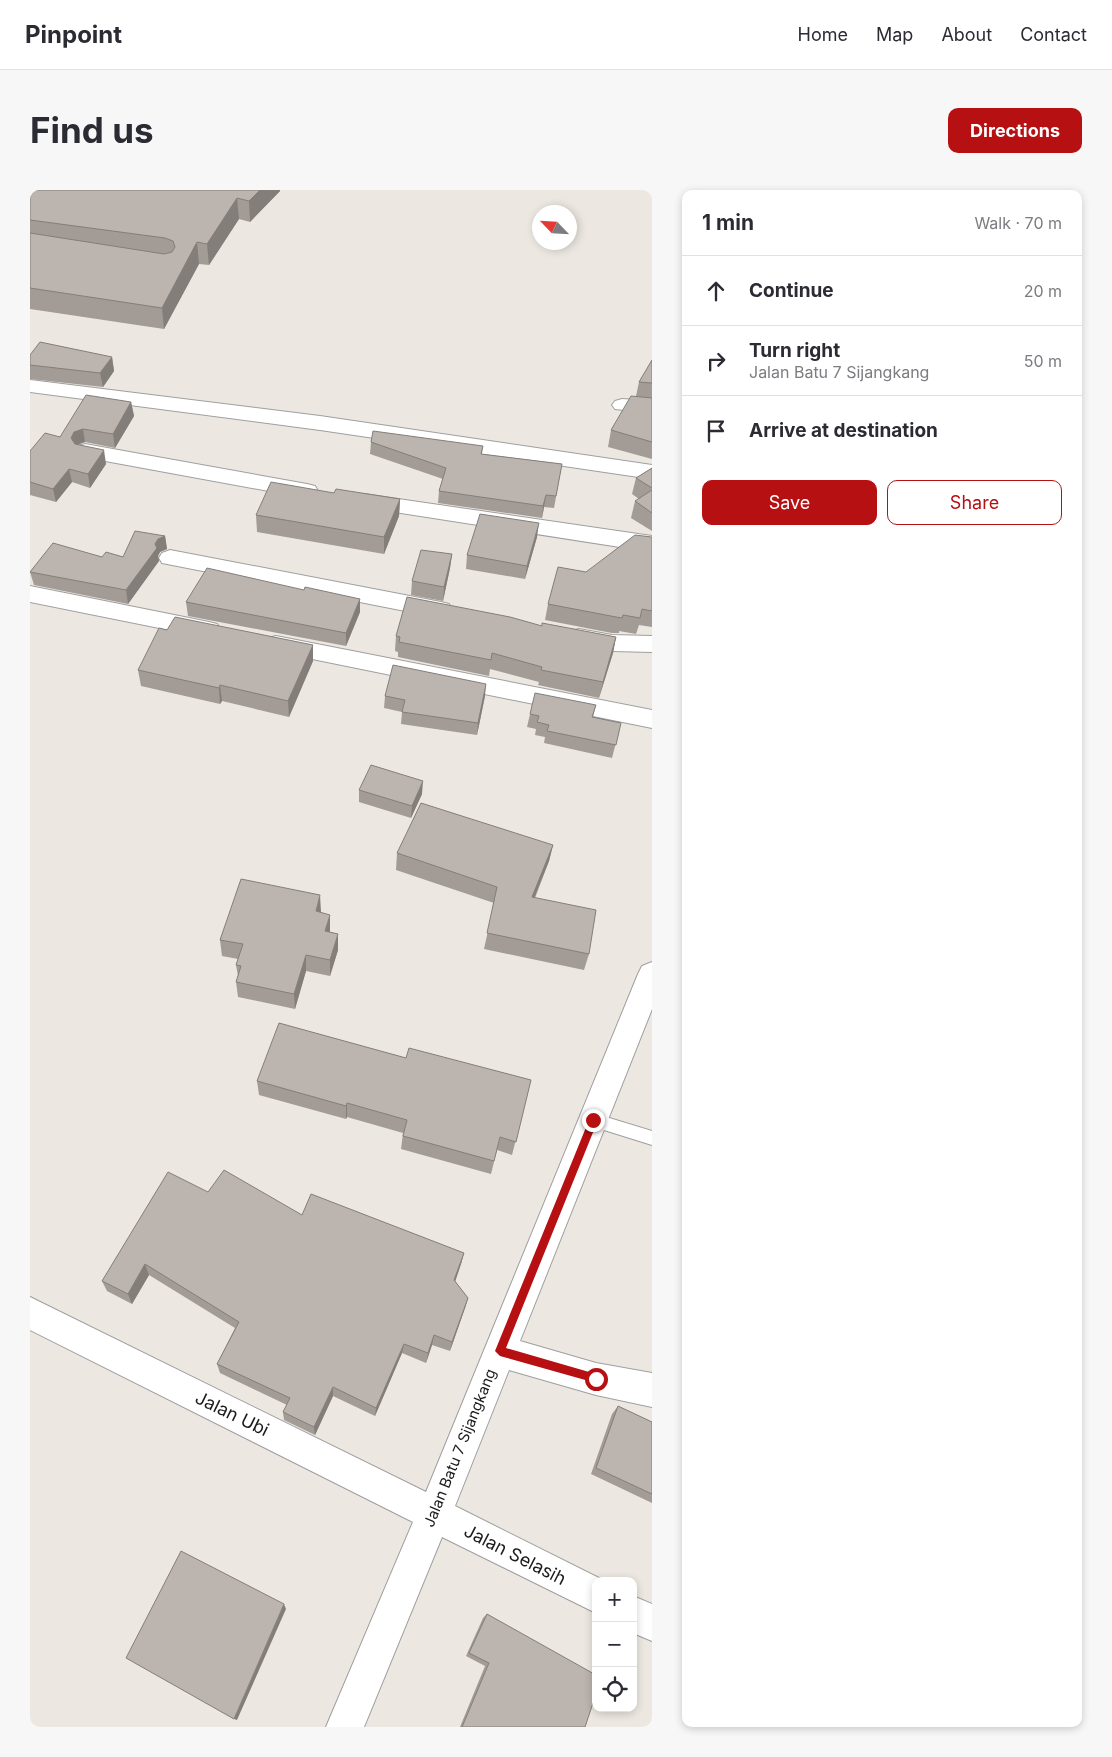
<!DOCTYPE html>
<meta charset="utf-8">
<style>
body{margin:0;font-family:Inter,sans-serif;background:#f7f7f7;color:#2b2b33}
.controls{position:absolute;right:15px;bottom:15px;display:grid;overflow:hidden;border-radius:10px;box-shadow:0 2px 8px #0003}
.controls button{width:45px;height:45px;display:grid;place-items:center;padding:0;border:0;border-bottom:1px solid #e1e1e2;background:#fff;color:#2b2b33;font:25px sans-serif}
.compass{position:absolute;left:502px;top:15px;width:45px;height:45px;border-radius:50%;background:#fff;box-shadow:0 2px 8px #0003;rotate:295deg}
.stop{position:absolute;width:15px;height:15px;margin:-11px;border:4px solid #b61012;border-radius:50%;background:#fff}
.stop.end{background:#b61012;border-color:#fff;box-shadow:0 1px 5px #0008}
.list{margin:0;padding:0;list-style:none}
h2{display:flex;justify-content:space-between;align-items:center;height:65px;margin:0;padding:0 20px;font-size:21px}
h2 small{font-size:16px;font-weight:400;color:#7c7c81}
.list li{display:grid;grid-template-columns:32px 1fr auto;gap:15px;align-items:center;box-sizing:border-box;height:70px;padding:0 20px;border-top:1px solid #e1e1e2}
.list b{display:block;font-size:19px;white-space:nowrap}
.list p{margin:0;font-size:16px;white-space:nowrap;color:#7c7c81}
.list em{font-size:16px;font-style:normal;color:#7c7c81}
.actions{display:flex;gap:10px;padding:15px 20px}
.actions a{flex:1;padding:11px 0;border:1px solid #b61012;border-radius:10px;text-align:center;font-size:18px;color:#b61012}
.actions .main{background:#b61012;color:#fff}
.icon{flex:none;width:28px;height:28px;fill:none;stroke:currentColor;stroke-width:2;stroke-linecap:round;stroke-linejoin:round}
.map{position:relative;flex:none;width:622px;height:1537px;overflow:hidden;border-radius:10px}
header{display:flex;align-items:center;gap:30px;box-sizing:border-box;height:70px;padding:0 25px;background:#fff;border-bottom:1px solid #e1e1e2}
header strong{font-size:24px}
nav{display:flex;gap:28px;margin-inline-start:auto;font-size:18px}
.intro{display:flex;align-items:center;justify-content:space-between;box-sizing:border-box;height:120px;padding:0 30px}
h1{margin:0;font-size:35px}
.button{padding:12px 22px;border-radius:10px;background:#b61012;color:#fff;font-size:18px;font-weight:700}
main{display:flex;gap:30px;padding:0 30px}
aside{flex:1;background:#fff;border-radius:10px;box-shadow:0 2px 8px #0003}
.map>svg:first-child{display:block}
.lines{fill:none;stroke-linecap:round;stroke-linejoin:round}
.lane-casing{stroke:#9f9f9f;stroke-width:2}
.street-casing{stroke:#9f9f9f;stroke-width:2}
.lane{fill:#fff;fill-rule:evenodd}
.street{fill:#fff;fill-rule:evenodd}
.wall{fill:#a29b96}
.shaded-wall{fill:#847e7a}
.building{fill:#bcb4ae;stroke:#847e7a}
.route{fill:#b61012}
.labels{text-anchor:middle;stroke-width:4;stroke-linejoin:round;paint-order:stroke}
.street-label{font-size:15px;fill:#1b1b1b;stroke:#fff}
.near-street-label{font-size:18px;fill:#1b1b1b;stroke:#fff}
</style>
<header>
<strong>Pinpoint</strong>
<nav><a>Home</a><a>Map</a><a>About</a><a>Contact</a></nav>
</header>
<div class="intro"><h1>Find us</h1><a class="button">Directions</a></div>
<main>
<div class="map">
<svg width="622" height="1537" viewBox="0 0 622 1537">
<rect width="100%" height="100%" fill="#ece8e1"/>
<g class="lines">
<defs>
<path id="lane" d="M563 923 622 941V955L558 935 556 930 558 925Z"/>
<path id="street" d="M0 190 290 226 622 275V289L290 240 0 202Z
M592 209 622 211V223L585 219 582 215 585 211Z
M55 254 277 294 285 296 288 301 285 306 277 308 48 266 45 261 48 256Z
M334 304 622 346V362L326 316 323 311 326 306Z
M140 360 411 412 419 414 422 420 419 426 411 428 132 373 129 368 132 363Z
M0 396 179 432 187 434 191 440 187 446 179 448 0 412Z
M549 439 582 445 622 446V462L582 461 541 453 537 447 541 441Z
M246 446 622 520V538L238 460 234 454 238 448Z
M622 772V819L490 1151 566 1173 622 1183V1217L566 1205 479 1180 425 1316 575 1391H566V1423L412 1347 334 1537H296L383 1332 0 1140V1107L396 1302 608 784 612 776Z
M603 1406 622 1414V1451L603 1443Z"/>
</defs>
<use href="#lane" class="lane-casing"/>
<use href="#street" class="street-casing"/>
<use href="#lane" class="lane"/>
<use href="#street" class="street"/>
</g>
<path class="wall" d="M0 0H250V1L220 32 209 29 179 75 169 74 134 139 0 119Z
M0 165 82 167 84 181 73 197 0 189Z
M622 170V269L578 257 581 240 606 206 609 192Z
M101 212 104 226 85 258 55 252 47 255 76 274 60 298 42 292 26 312 0 305V261Z
M341 252 453 256 452 264 532 274 524 318 514 317 512 328 408 313 409 301 413 289 340 264Z
M622 278V341L601 328 605 311 609 309 602 304 606 288Z
M304 303 370 309 369 326 354 364 227 342 226 325Z
M135 346 137 359 130 362 128 366 129 371 98 414 4 395 0 382 93 367Z
M507 347 495 389 436 379 437 365Z
M622 347V437L609 435 606 444 589 441V443H582L515 430 518 414 556 382Z
M422 364 420 378 413 411 381 405 382 391Z
M274 400 330 409V422L316 456 158 426 156 412Z
M512 436 586 447 583 463 569 508 508 495 509 492 460 479 459 486 368 467V462L365 461 366 446Z
M137 440 283 455V471L259 527 192 511 190 514 111 496 108 480Z
M355 506H455L447 545 371 534 372 522 354 518Z
M566 515 563 527 591 533 582 568 514 553 515 547 505 545 506 539 497 537 500 524Z
M329 600 392 604 381 628 329 612Z
M523 655 519 671 505 708 559 764 554 780 454 759 464 713 366 680 367 663Z
M291 722V723L300 741V742L308 744V760L300 786 276 781 265 819 208 807 206 792 208 786 206 775 208 769 192 766 190 750Z
M376 868 501 890 482 965 467 960 461 984 371 959 373 943 317 927 316 929 229 905 227 891Z
M178 1002 272 1025 434 1063 431 1074 425 1091 438 1108 435 1118 420 1161 402 1155 396 1173 372 1163 345 1226 303 1206 285 1245 254 1230 253 1222 257 1215 190 1183 187 1174 205 1138 119 1085 102 1114 77 1101 72 1091Z
M588 1216 622 1232V1313L561 1284 582 1224Z
M457 1424 555 1537H430L455 1476 436 1466 453 1428Z"/>
<path class="shaded-wall" d="M230 0H250V1L220 32 219 11Z
M207 8 209 29 179 75 177 54Z
M167 52 169 74 134 139 132 118Z
M82 167 84 181 73 197 70 183Z
M101 212 104 226 85 258 83 244Z
M53 239 55 252 46 255 43 262 41 248 44 242Z
M74 260 76 274 60 298 58 284Z
M39 279 42 292 26 312 23 299Z
M516 305 514 317 512 328 513 316Z
M370 309 369 326 354 364V347Z
M509 333 507 347 495 389 497 376Z
M135 346 137 359 130 362 128 366 129 371 98 414 96 400 128 349Z
M422 364 420 378 413 411 414 397Z
M330 409V422L316 456V443Z
M586 447 583 463 569 508 573 492Z
M283 455V471L259 527 258 511Z
M456 494 455 506 447 545 448 533Z
M190 495 192 511 190 514 189 498Z
M393 591 392 604 381 628 382 616Z
M523 655 519 671 498 723 502 707Z
M290 705 291 722 286 738V721Z
M300 725V741L295 757V741Z
M308 744V760L300 786V770Z
M276 765V781L265 819 264 804Z
M317 913V927L316 929V916Z
M434 1063 431 1074 422 1101 424 1090Z
M115 1074 119 1085 102 1114 98 1104Z
M438 1108 435 1118 420 1161 422 1152Z
M404 1145 402 1155 396 1173 398 1163Z
M374 1154 372 1163 345 1226 346 1218Z
M303 1197V1206L285 1245 284 1237Z
M254 1414 256 1419 207 1530 204 1529Z"/>
<path class="building" d="M0 0H230L219 11 207 8 177 54 167 52 132 118 0 98V43L134 64 142 62 145 57 143 51 135 48 0 30Z
M10 152 82 167 70 183 0 175V165Z
M622 170V193L609 192Z
M56 205 101 212 83 244 53 239 44 242 41 248 45 254 74 260 58 284 39 279 23 299 0 292V261L15 243 30 247Z
M601 206 622 208V252L581 240Z
M343 241 453 256 451 264 532 274 526 306 516 305 513 316 409 301 416 278 341 252Z
M622 278V298L606 288Z
M241 292 304 303 306 299 370 309 354 347 226 325Z
M622 300V323L605 311Z
M450 324 509 333 497 376 437 365Z
M105 341 135 346 128 349 125 354 127 358 96 400 0 382 23 353 72 367 76 362 93 367Z
M605 345 622 347V421L612 419 610 428 593 425 592 428 586 427 518 414 528 377 556 382Z
M391 360 422 364 414 397 382 391Z
M177 378 274 400 275 397 330 409 316 443 156 412Z
M377 407 480 427 512 436V433L586 447 573 492 511 480 512 477 462 463 461 470 369 452 370 447 366 446Z
M145 427 283 455 258 511 190 495 189 498 108 480 129 438 137 440Z
M363 475 456 494 448 533 372 522 375 510 355 506Z
M505 503 566 515 562 527 591 533 586 555 517 541 519 535 507 532 509 526 500 524Z
M341 575 393 591 382 616 329 600Z
M391 613 523 655 502 707 566 720 559 764 457 743 467 697 367 663Z
M211 689 290 705 286 721 300 725 295 741 308 744 300 770 276 765 264 804 206 792 211 776 206 775 213 754 190 750Z
M249 833 376 868 379 858 501 890 486 952 470 947 464 971 373 946 377 930 317 913 316 916 227 891Z
M194 980 272 1025 281 1004 434 1063 424 1090 438 1108 422 1152 404 1145 398 1163 374 1154 346 1218 303 1197 284 1237 253 1222 260 1208 187 1174 209 1132 115 1074 98 1104 72 1091 138 982 178 1002Z
M588 1216 622 1232V1304L566 1278Z
M151 1361 254 1414 204 1529 96 1468Z
M457 1424 566 1485V1504L555 1537H432L459 1473 439 1463Z"/>
<path class="route" d="M563 926 568 930 476 1158 566 1184 571 1189 566 1193 470 1166 465 1161 559 930Z"/>
<g class="labels">
<g class="street-label">
<text transform="translate(430 1258) rotate(-68)" y="5">Jalan Batu 7 Sijangkang</text>
</g>
<g class="near-street-label">
<text transform="translate(202 1224) rotate(26)" y="6">Jalan Ubi</text>
<text transform="translate(485 1365) rotate(27)" y="6">Jalan Selasih</text>
</g>
</g>
</svg>
<div class="controls">
<button>+</button>
<button>−</button>
<button><svg class="icon" aria-label="locate" viewBox="0 0 24 24"><circle cx="12" cy="12" r="6"/><path d="M12 2v4M12 18v4M2 12h4M18 12h4"/></svg></button>
</div>
<svg class="compass" viewBox="-18 -18 36 36"><path d="M0-13l5 13h-10z" fill="#e53935"/><path d="M0 13l5-13h-10z" fill="#7c7c81"/></svg>
<div class="stop" style="left:566px;top:1189px"></div>
<div class="stop end" style="left:563px;top:930px"></div>
</div>
<aside>
<h2>1 min<small>Walk · 70 m</small></h2>
<ul class="list">
<li><svg class="icon" aria-label="ahead" viewBox="0 0 24 24"><path d="M12 20V5M6 11l6-6 6 6"/></svg><div><b>Continue</b></div><em>20 m</em></li>
<li><svg class="icon" aria-label="right" viewBox="0 0 24 24"><path d="M7 20v-9h11M14 6l5 5-5 5"/></svg><div><b>Turn right</b><p>Jalan Batu 7 Sijangkang</p></div><em>50 m</em></li>
<li><svg class="icon" aria-label="arrive" viewBox="0 0 24 24"><path d="M6 21V4h12l-3 4 3 4H6"/></svg><div><b>Arrive at destination</b></div></li>
</ul>
<div class="actions"><a class="main">Save</a><a>Share</a></div>
</aside>
</main>
